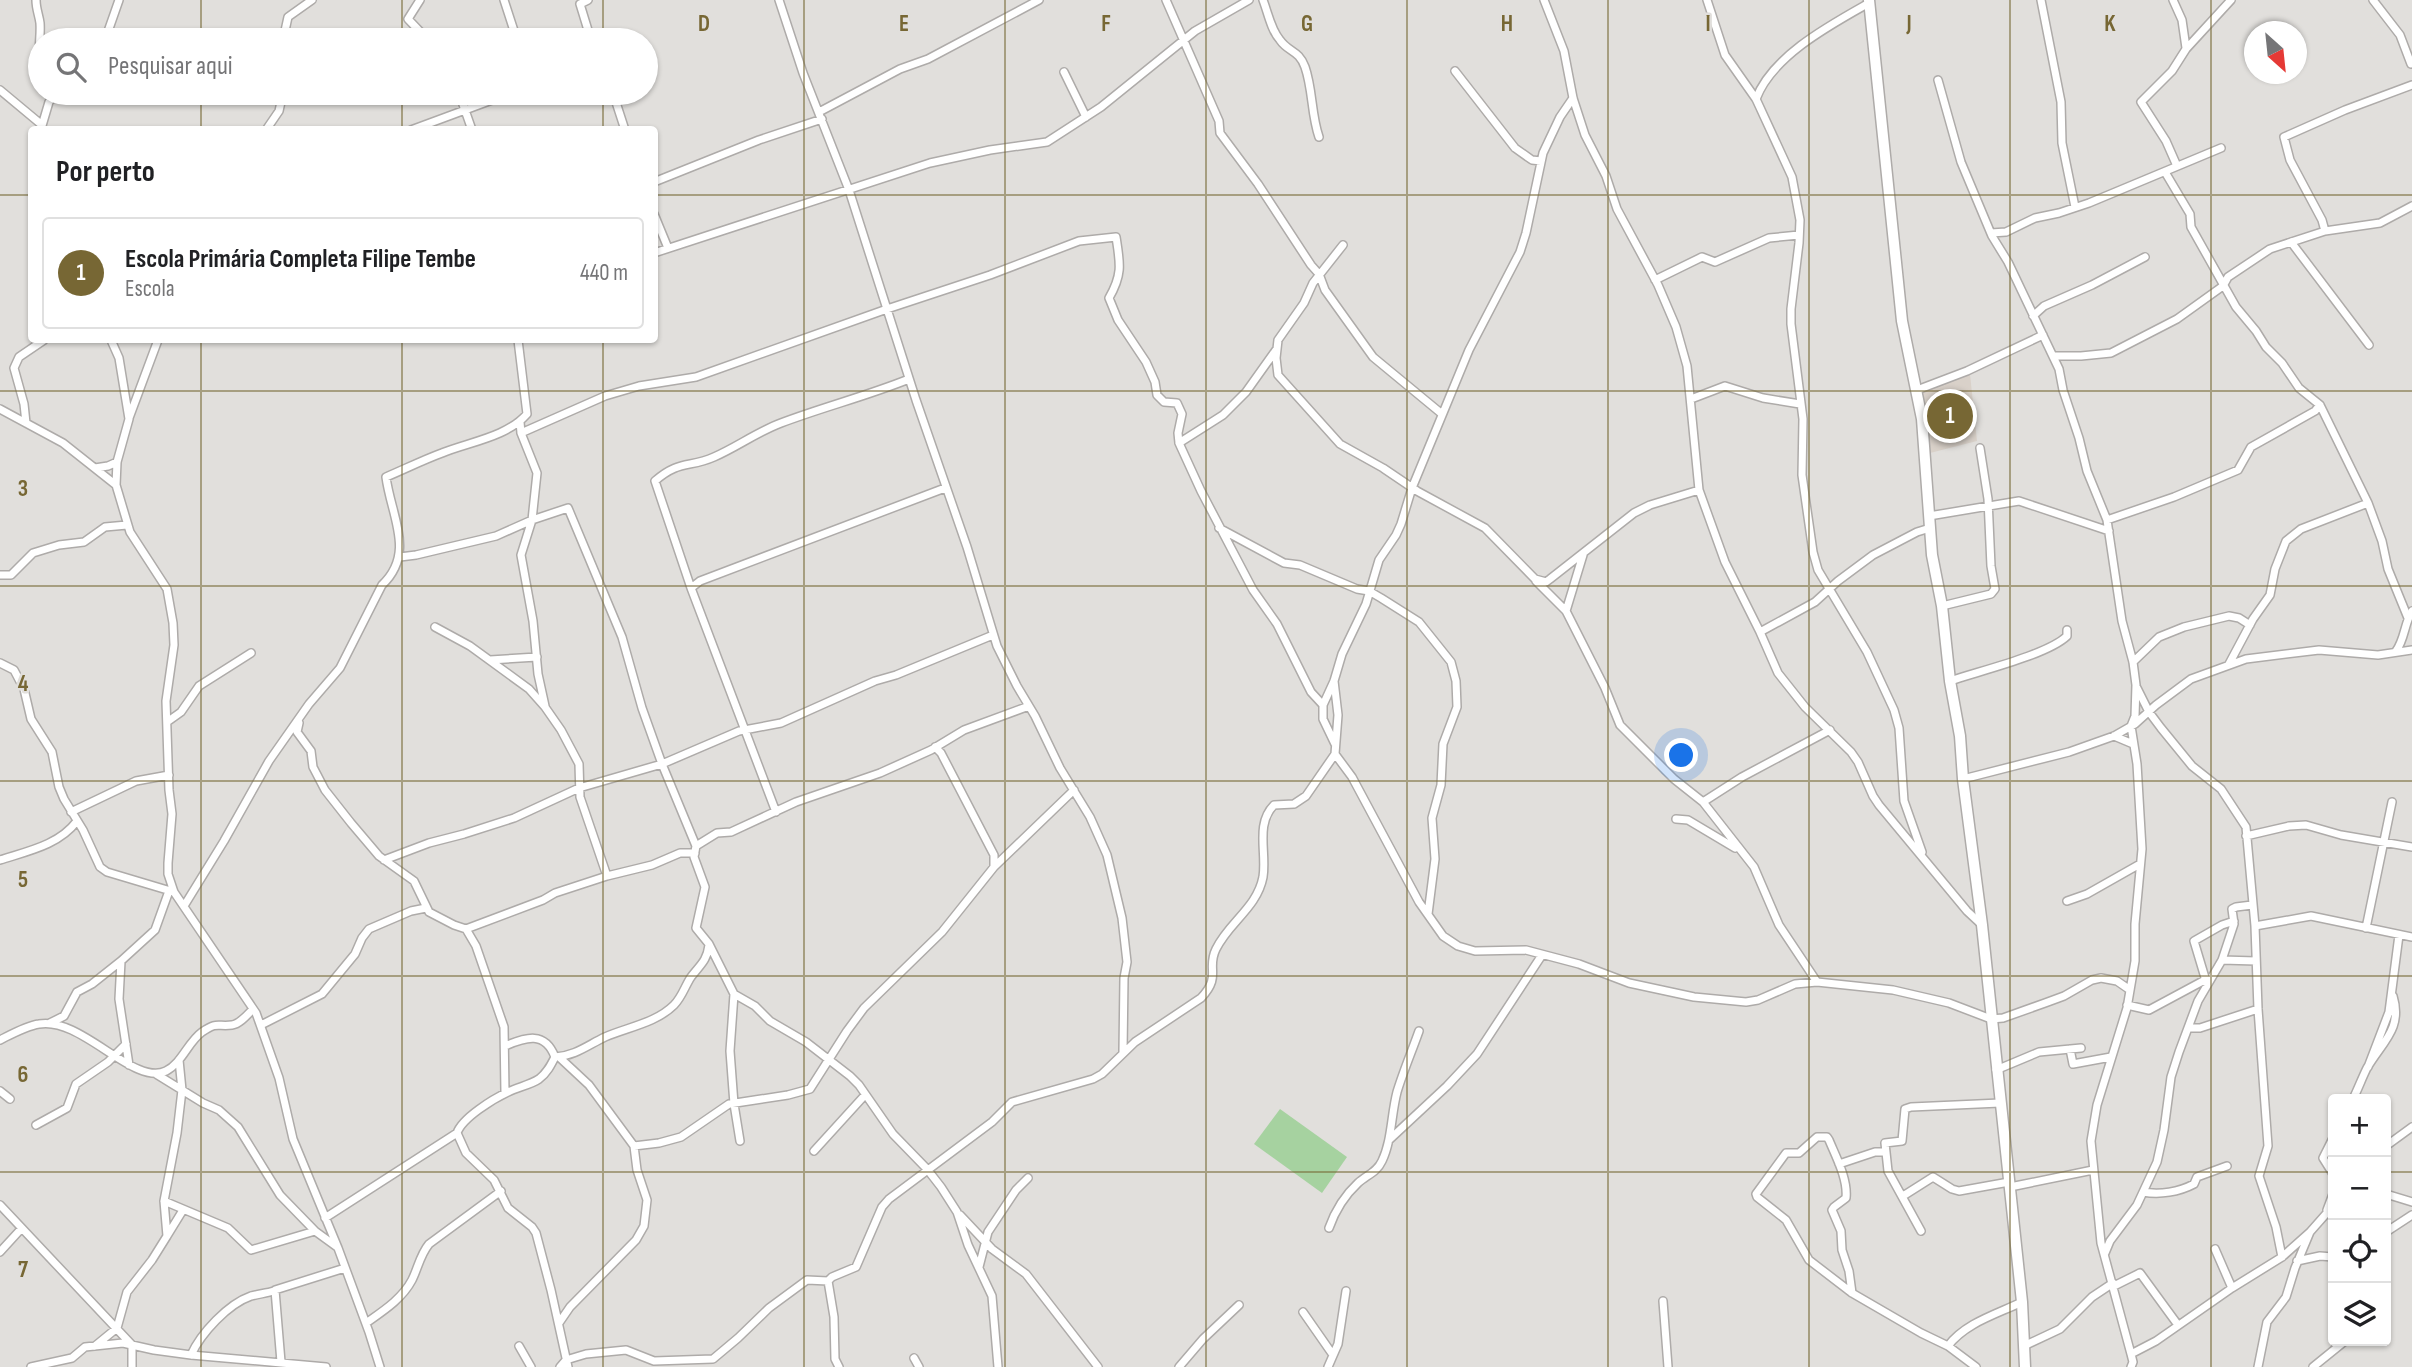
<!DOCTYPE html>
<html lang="pt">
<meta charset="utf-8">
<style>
body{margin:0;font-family:"Sofia Sans Condensed",sans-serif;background:#f2f2f2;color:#202124}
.controls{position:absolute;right:21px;bottom:21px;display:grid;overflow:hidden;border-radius:7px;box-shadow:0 2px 5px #0004}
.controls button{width:63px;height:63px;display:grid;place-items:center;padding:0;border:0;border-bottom:2px solid #e0e0e0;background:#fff;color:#202124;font:35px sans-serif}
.compass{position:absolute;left:2244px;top:21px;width:63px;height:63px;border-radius:50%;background:#fff;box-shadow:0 2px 5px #0004;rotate:153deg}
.you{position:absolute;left:1682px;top:756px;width:24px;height:24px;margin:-18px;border:5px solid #fff;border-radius:50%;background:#1a73e8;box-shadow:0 0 0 10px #1a73e833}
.badge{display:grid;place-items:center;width:46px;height:46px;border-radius:50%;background:#776734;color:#fff;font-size:23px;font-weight:700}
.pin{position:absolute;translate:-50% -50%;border:4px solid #fff;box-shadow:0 2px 7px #0006}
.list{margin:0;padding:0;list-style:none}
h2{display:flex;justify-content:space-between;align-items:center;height:91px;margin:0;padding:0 28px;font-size:30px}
h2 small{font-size:23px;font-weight:400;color:#757577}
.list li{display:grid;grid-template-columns:46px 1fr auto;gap:21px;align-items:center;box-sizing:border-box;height:112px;margin:0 14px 14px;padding:0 14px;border:2px solid #e0e0e0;border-radius:7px}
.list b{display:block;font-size:26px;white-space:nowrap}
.list p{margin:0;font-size:23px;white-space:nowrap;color:#757577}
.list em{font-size:23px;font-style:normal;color:#757577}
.icon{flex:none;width:38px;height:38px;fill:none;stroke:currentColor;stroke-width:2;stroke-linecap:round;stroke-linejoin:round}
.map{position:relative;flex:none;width:2412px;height:1367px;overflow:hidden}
.search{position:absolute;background:#fff;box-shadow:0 2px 5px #0004;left:28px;top:28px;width:630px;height:77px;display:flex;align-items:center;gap:18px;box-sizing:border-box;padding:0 24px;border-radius:38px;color:#757577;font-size:26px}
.panel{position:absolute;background:#fff;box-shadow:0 2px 5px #0004;left:28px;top:126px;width:630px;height:217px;border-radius:7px}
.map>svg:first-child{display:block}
.built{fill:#d9d1c9}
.green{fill:#a6d2a0}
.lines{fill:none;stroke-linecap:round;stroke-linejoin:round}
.minor-casing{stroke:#aeaba9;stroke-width:10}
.tertiary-casing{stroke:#aeaba9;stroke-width:13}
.minor{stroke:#fff;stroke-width:7}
.tertiary{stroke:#fff;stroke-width:10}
.grid{fill:none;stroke:#776734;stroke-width:2;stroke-opacity:0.55}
.grid-label{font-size:23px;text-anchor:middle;font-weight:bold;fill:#776734;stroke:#e1dfdc;stroke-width:5;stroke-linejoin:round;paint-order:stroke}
</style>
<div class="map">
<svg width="2412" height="1367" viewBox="0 0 2412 1367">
<rect width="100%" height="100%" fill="#e1dfdc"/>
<path class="built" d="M1970 374 1977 441 1930 453 1922 391Z"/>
<path class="green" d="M1280 1109 1347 1157 1322 1193 1254 1144Z"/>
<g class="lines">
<defs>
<path id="minor" d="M36 0C36 9 39 15 40 23 41 36 38 46 40 58
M420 0 408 19 428 40
M504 0 517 40
M588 0 580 4 591 40
M779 0 803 73 849 190 916 400 967 547 997 646 1017 686 1035 716 1060 768 1090 817 1107 855 1122 918 1127 962 1124 978 1123 1052
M1166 0 1219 121 1220 133 1258 184 1311 265 1319 274 1325 290 1373 357 1442 414
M1263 0C1268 13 1271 30 1280 40 1288 52 1299 50 1305 67 1313 90 1311 114 1319 137
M1544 0 1564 51 1573 98 1585 135 1606 176 1617 209 1658 285 1676 327 1687 366 1699 490 1725 562 1760 632 1778 673 1805 707 1851 752 1858 762 1873 796 1879 805 1967 911 1982 925
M1707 0 1725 55 1756 99 1792 177 1800 220 1799 243 1791 309V324L1803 419 1802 475 1813 552 1818 570 1867 652 1894 710 1899 728 1904 801 1922 852
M2041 0 2061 102 2062 143 2075 207
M2173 0 2182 20 2186 48
M2373 0 2400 35 2411 64
M105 40 119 0
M283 40 288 17 312 0
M1455 71 1515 148 1532 160 1541 161
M1064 72 1086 117
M1938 80 1961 162 1992 236 2008 262 2059 369 2063 390 2079 438 2087 471 2107 520 2122 621 2133 662 2136 685 2135 716 2131 726 2137 764 2142 849 2135 924V961L2127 1008 2097 1105 2091 1141 2101 1243 2131 1354
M0 90 42 125
M459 93 472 130
M613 93 625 130
M1756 99C1772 56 1830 25 1869 3
M819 112 900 69 928 59 1039 0
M41 129 49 102 57 93
M266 130 279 111 283 93
M411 130 511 93
M2177 166 2166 141 2141 102 2172 71 2186 49 2231 0
M2165 172 2190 214 2191 227 2236 307 2256 331 2266 347 2282 363 2299 388 2320 405 2368 503 2301 529 2286 541 2275 569 2270 595 2253 619 2229 664
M654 182 759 140 822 119
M654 214 668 248
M2325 231 2322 220 2290 160 2284 137 2345 110 2412 85
M1991 233 2006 232 2035 218 2059 213 2089 203 2221 148
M2291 242 2369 345
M1343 245 1313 283 1304 303 1278 340 1276 358 1278 375 1340 444 1383 468 1417 491 1485 528 1535 579 1546 582 1550 579 1634 513 1650 505 1699 490
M654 253 930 163 990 150 1047 142 1101 107 1195 31 1249 0
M1655 280 1702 257 1715 262 1769 238 1799 235
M2033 316 2044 306 2092 285 2145 257
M111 340 119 358 129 419 117 462 116 485
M2054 356H2081L2111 353 2177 319 2223 286 2228 277 2270 249 2325 231 2380 223 2412 206
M1917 390 1967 371 2043 335
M1691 399 1725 386 1763 398 1800 404
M0 409 63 443 116 485 130 532 167 589 173 623 174 645 166 701 169 790 172 814 168 863V874L174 892 256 1013 279 1078 293 1139 338 1248 369 1332 380 1367
M129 418 158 340
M520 422 521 433 537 473 532 520 521 555 533 621 538 674 545 706
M26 423 24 404 14 368 19 357 44 340
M521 433 605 396 639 386 696 377 887 309 990 275 1079 241 1116 237C1120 263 1123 274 1109 298L1118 320 1146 362 1155 382 1157 395 1164 402 1177 403 1182 414 1178 433 1179 443 1201 491 1253 590 1277 624 1311 692 1323 705
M1179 443 1223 415 1246 392 1276 350
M95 468 108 466 117 462
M2368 503 2382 541 2388 569 2408 618
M1929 516 2019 501 2109 531
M2107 520 2174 497 2238 470 2251 447 2315 411 2320 405
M1219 528 1284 563 1300 565 1357 589 1369 591 1381 598 1419 622 1451 662 1456 681 1457 707 1443 744 1441 785 1432 818 1435 859 1428 914
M400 557 416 555 496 536 532 520 568 508 622 637 642 708 662 764 696 846
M0 575H11L33 553 59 545 84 542 105 527 127 525
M1536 581 1566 611 1605 688 1620 725 1674 779 1703 802 1754 867 1779 925 1817 982
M691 588 700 581 945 488
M1942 606 1991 594 1995 589 1991 566 1988 499 1980 448
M1566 611 1583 555
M435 627 470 646 529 689 545 707 561 730 579 764 580 797 607 876 652 865 680 853H695
M1760 632 1815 602 1838 581 1873 555 1917 532 1930 528
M2396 651C2405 639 2404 624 2412 611
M490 660 537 657
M2133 662 2159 637 2184 627 2229 616 2239 618 2250 625
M0 663 14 670 24 689 31 719 52 752 59 787 64 799 83 830 100 867 107 872 174 892
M1950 681C1979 671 2047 655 2067 636V630
M2137 688 2149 712 2161 728 2192 766 2221 789 2246 827 2255 926 2258 1009 2268 1146 2259 1176 2276 1227 2282 1257
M167 722 181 712 199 686 251 653
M299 723 297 732 311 751 313 767 325 790 351 823 379 856 414 881 429 912 454 925 466 929 476 946 504 1027 505 1093
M2114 736 2133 744
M1335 744 1323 719V705L1334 681 1342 654 1366 604 1379 560 1396 535 1401 524 1412 488 1469 350 1520 252 1526 233 1543 153 1560 117 1573 98
M1335 754 1352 777 1419 902 1443 936 1458 946 1475 951 1526 950 1579 964 1629 983 1694 997 1746 1002 1758 1000 1795 984 1817 982 1893 990 1949 1003 1991 1019 2003 1018 2045 1003 2064 996 2092 980 2101 978 2117 981 2130 990
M1963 779 2069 752 2114 736 2135 724 2156 705 2191 679 2246 659 2319 650 2378 655 2412 650
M1703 802 1742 777 1830 730
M71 812 136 781 169 775
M776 812 691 588 655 481C679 460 689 468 714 457 737 447 757 432 781 423 823 407 867 396 909 379
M1676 819 1688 820 1735 848
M2246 836 2289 826 2306 825 2341 835 2412 847
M0 860C28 851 59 845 77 821
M384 860 429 843 464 834 514 818 579 788 662 764 739 731 781 723 875 681 896 675 993 635
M994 867 1074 790
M2067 901 2087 894 2140 864
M184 906 224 841 269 761 309 704 340 668 382 585C416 553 391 516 386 477 405 469 423 460 442 453 469 442 507 437 527 414L518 340
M2255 926 2311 916 2412 937
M2366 928 2392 802
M466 929 543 900 555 893 607 876
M2222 960 2256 961
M2206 981 2194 941 2222 925 2234 921
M734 994 730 1051 734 1104 740 1141
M2127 1005 2149 1010 2203 981 2207 983
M50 1023 64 1016 77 992 92 984 121 961
M261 1025 322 994 355 954 362 938 369 929 411 911 426 908
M2188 1028H2200L2258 1009
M0 1040C12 1034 26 1026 39 1024 81 1016 134 1087 166 1071 182 1063 188 1042 202 1032 218 1021 217 1027 232 1025 240 1024 248 1014 253 1009
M505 1046C526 1037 545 1031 555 1057
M2070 1049 2073 1064 2111 1057
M129 1065 119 999 121 961 155 930 169 891
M2368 1067 2389 1012 2399 935
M1996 1070 2039 1052 2081 1048
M156 1074 203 1103 219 1110 238 1127 280 1195 315 1231
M0 1091 10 1099
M2353 1099C2358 1089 2362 1078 2367 1068 2382 1042 2403 1029 2393 996
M36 1125 67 1108 76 1084 108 1062 126 1044
M457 1133 466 1153 494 1180 508 1208 532 1227 536 1233 551 1290 568 1367
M2333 1138 2323 1158 2333 1174
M1389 1140 1447 1086 1477 1054 1542 955
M634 1146 659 1143 681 1137 729 1104 788 1095 810 1089 847 1031 864 1008 942 932 994 867V855L941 753 935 747
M2386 1146 2412 1127
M814 1151 865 1095
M1839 1164 1875 1152H1885
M2010 1187 2093 1170
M2143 1192C2160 1195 2179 1192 2194 1184L2197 1177 2227 1166
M2386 1194 2412 1202
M1903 1196 1933 1177 1952 1189 1959 1191 2009 1182
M164 1201 228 1228 251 1250 315 1231 337 1247
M0 1205 132 1345V1367
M2327 1210 2333 1194
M960 1215 992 1249 1026 1274 1098 1367
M325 1218 457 1133C462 1118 493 1099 508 1092 518 1087 530 1085 539 1079 547 1073 551 1065 555 1057 575 1056 588 1045 605 1037 628 1027 656 1023 674 1005 682 997 685 986 691 977 700 965 707 961 709 945
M1329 1228C1335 1211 1345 1195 1358 1183 1367 1175 1377 1172 1382 1161 1392 1140 1391 1115 1397 1092 1403 1072 1412 1051 1419 1031
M1921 1231 1888 1171 1885 1143 1902 1141 1905 1109 1911 1107 2000 1103
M2386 1232 2412 1215
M167 1236 183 1210
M2215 1249 2232 1288
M0 1252 21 1229
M2105 1253 2110 1241 2137 1205 2157 1162 2164 1130 2171 1077 2179 1052 2198 1001 2222 960 2234 924 2232 909 2236 907 2252 905
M2297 1261 2320 1256 2333 1257
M979 1267 988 1232 1016 1190 1028 1178
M2114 1286 2140 1273 2178 1325
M1852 1293 1849 1271 1842 1250 1841 1231 1832 1210 1834 1207 1846 1198C1848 1179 1836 1157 1829 1140L1827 1137H1817L1799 1153H1786L1756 1194 1757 1197 1786 1220 1809 1260 1852 1293 1921 1333 1948 1346 1976 1367
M1663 1301 1668 1367
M1303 1312 1333 1355
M366 1323C383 1311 402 1299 412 1280 418 1268 420 1255 429 1244L501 1191
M559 1323 570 1307 636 1240 644 1226 647 1200 637 1170 634 1146 589 1085 559 1057
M2026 1345 2060 1329 2092 1297 2113 1283
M95 1346 117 1328 127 1292 152 1260 167 1236 164 1201 177 1133 182 1090 179 1060
M519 1346 531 1367
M1948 1346C1965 1323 1997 1314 2022 1302
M191 1355C201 1333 228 1304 251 1296 259 1294 267 1293 274 1291
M914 1358 919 1367
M281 1362 275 1290 345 1268
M31 1367 72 1358 85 1347 123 1343 154 1350 191 1355 326 1367
M560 1367 566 1360 586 1354 626 1350 654 1361 713 1359 738 1338 769 1308 807 1280 828 1281
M839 1367 835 1359 834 1317 828 1281 832 1277 856 1267 882 1207 889 1199 992 1122 1012 1102 1093 1079 1102 1074 1135 1042 1201 998C1222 976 1206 969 1216 949 1229 922 1257 908 1263 877 1267 853 1255 824 1274 805L1294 804 1306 796 1335 754 1338 715 1334 681
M998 1367 992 1296 968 1245 957 1212 941 1187 927 1169 893 1134 859 1085 850 1076 806 1042 770 1021 755 1006 734 994 709 944 696 928 705 887 694 857 696 846 717 833 731 832 796 802 880 773 931 750 964 730 1029 706
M1179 1367 1203 1339 1239 1305
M1328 1367 1338 1344 1346 1291
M2131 1367 2133 1362 2131 1354 2156 1341 2232 1288 2282 1257 2310 1232
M2258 1367 2267 1322 2286 1297 2295 1268 2310 1232 2333 1206
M2313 1367 2345 1341"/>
<path id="tertiary" d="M1869 0 1902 321 1922 419 1932 555 1942 606 1950 681 1960 736 1963 779 1982 925 2022 1302 2025 1367"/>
</defs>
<use href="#minor" class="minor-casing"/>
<use href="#tertiary" class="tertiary-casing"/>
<use href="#minor" class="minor"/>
<use href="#tertiary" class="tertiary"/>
</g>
<path class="grid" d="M201 0V40M402 0V40M603 0V40M804 0V1367M1005 0V1367M1206 0V1367M1407 0V1367M1608 0V1367M1809 0V1367M2010 0V1367M2211 0V1367M201 93V130M402 93V130M603 93V130M0 195H32M654 195H2412M201 340V1367M402 340V1367M603 340V1367M0 391H2412M0 586H2412M0 781H2412M0 976H2412M0 1172H2333M2386 1172H2412"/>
<g class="grid-label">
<text x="704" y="31">D</text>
<text x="904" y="31">E</text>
<text x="1106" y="31">F</text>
<text x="1307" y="31">G</text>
<text x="1507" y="31">H</text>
<text x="1708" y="31">I</text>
<text x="1909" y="31">J</text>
<text x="2110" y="31">K</text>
<text x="23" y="496">3</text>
<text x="23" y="691">4</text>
<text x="23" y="887">5</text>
<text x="23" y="1082">6</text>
<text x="23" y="1277">7</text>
</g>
</svg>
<div class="controls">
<button>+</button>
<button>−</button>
<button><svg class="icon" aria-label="locate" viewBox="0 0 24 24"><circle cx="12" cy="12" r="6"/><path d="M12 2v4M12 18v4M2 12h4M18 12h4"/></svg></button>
<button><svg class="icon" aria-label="layers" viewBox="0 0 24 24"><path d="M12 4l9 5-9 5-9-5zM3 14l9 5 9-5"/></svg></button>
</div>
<svg class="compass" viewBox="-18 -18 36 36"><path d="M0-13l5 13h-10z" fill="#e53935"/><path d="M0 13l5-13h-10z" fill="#757577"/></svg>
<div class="you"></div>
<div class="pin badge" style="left:1950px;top:416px">1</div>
<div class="search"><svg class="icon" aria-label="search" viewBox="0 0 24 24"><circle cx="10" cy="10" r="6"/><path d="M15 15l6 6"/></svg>Pesquisar aqui</div>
<section class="panel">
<h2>Por perto<small></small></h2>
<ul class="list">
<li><span class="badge">1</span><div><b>Escola Primária Completa Filipe Tembe</b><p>Escola</p></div><em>440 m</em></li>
</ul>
</section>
</div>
